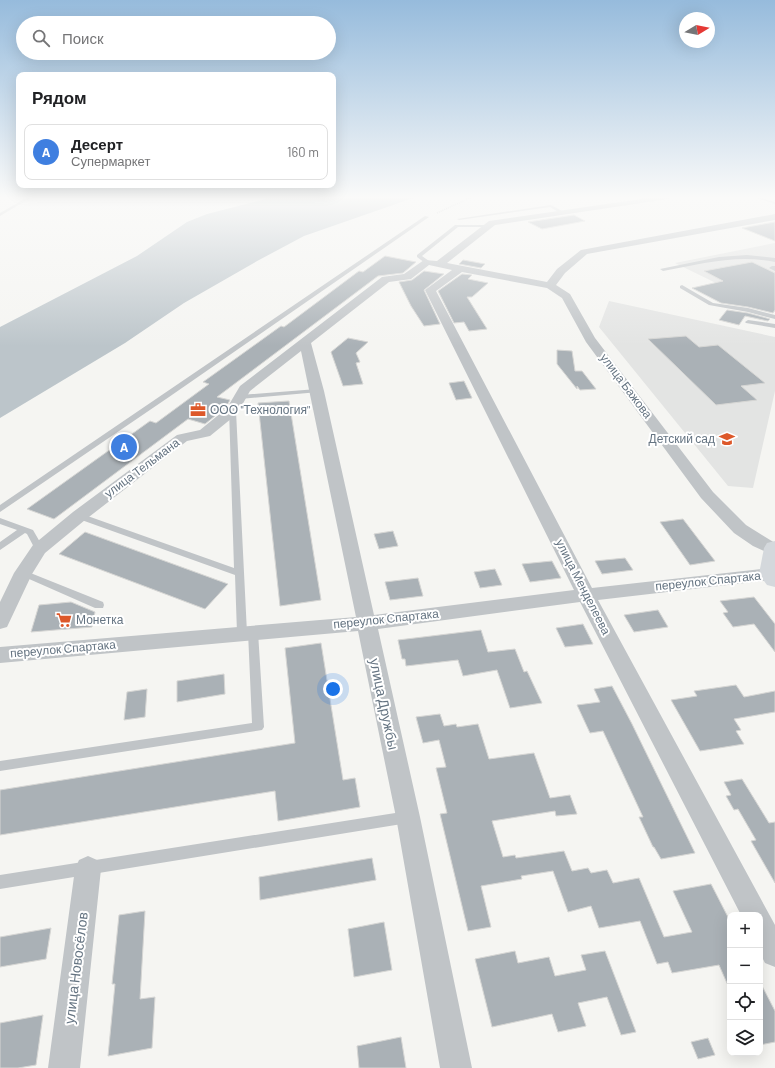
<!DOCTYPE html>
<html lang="ru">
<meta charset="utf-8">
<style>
body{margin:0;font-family:Barlow,sans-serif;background:#f2f2f2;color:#202124}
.controls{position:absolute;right:12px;bottom:12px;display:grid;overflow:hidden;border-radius:8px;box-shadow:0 4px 16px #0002}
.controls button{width:36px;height:36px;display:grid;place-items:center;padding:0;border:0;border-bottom:1px solid #e0e0e0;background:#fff;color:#202124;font:20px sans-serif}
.compass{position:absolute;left:679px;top:12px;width:36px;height:36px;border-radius:50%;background:#fff;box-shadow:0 4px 16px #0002;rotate:80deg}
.you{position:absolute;left:333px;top:689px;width:14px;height:14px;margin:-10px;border:3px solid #fff;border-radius:50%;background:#1a73e8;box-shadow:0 0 0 6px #1a73e833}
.badge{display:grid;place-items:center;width:26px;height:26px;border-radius:50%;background:#b45309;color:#fff;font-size:13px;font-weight:700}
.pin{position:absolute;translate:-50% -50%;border:2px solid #fff;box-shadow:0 1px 4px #0006}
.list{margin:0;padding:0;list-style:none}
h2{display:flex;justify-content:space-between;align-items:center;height:52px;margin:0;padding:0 16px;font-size:17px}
h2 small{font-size:13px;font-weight:400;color:#757577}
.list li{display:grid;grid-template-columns:26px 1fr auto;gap:12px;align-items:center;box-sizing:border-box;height:56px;margin:0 8px 8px;padding:0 8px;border:1px solid #e0e0e0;border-radius:8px}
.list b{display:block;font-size:15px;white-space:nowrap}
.list p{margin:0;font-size:13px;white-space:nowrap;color:#757577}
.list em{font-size:13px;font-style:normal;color:#757577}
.icon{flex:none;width:22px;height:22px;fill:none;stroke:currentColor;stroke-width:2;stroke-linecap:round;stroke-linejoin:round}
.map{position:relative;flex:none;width:775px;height:1068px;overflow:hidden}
.search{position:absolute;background:#fff;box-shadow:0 4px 16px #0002;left:16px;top:16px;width:320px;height:44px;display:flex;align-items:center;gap:10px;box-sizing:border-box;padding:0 14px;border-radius:22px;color:#757577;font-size:15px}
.panel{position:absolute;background:#fff;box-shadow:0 4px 16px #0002;left:16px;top:72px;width:320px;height:116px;border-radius:8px}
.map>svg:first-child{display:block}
.built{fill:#e3e4e3}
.water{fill:#bcc5ca}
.building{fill:#aab1b6;stroke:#d6d6d4}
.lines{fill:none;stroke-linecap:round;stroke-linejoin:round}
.path{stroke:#babcbe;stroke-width:1.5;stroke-dasharray:1 1;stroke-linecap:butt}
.lane{fill:#c0c4c7;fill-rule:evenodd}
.street{fill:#c0c4c7;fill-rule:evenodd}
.secondary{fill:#d4d8dc;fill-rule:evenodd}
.labels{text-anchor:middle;stroke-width:4;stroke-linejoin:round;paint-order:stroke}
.street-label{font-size:12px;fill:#657482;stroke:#fff}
.poi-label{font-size:12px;fill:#657482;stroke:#fff;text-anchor:start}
.near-street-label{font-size:14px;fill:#657482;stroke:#fff}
</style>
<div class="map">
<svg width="775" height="1068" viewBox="0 0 775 1068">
<rect width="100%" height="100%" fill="#f5f5f2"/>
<path class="built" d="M775 243V312L675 263Z
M609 301 775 337V391L753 488 728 486 599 327Z"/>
<path class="water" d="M273 197H416L304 236 259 260 184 303 125 343 0 418V327L137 256 187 222 207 214Z"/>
<path class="building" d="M574 215 585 221 542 229 528 222Z
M775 222V241L742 228Z
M385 256 416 262 403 273 378 276 217 397 230 400 226 407 205 424 188 419 54 519 27 509 150 421 156 423 209 384 203 382 281 326 284 327 359 271 363 272Z
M463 260 485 264 481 268 459 264Z
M752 262 775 273V310L773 313 748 307 721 303 692 288 723 281 704 271Z
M424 271 444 274 424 290 440 324 424 326 411 306 399 282 412 280Z
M462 274 472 275 468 279 488 283 472 297H467L487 329 469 331 464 322 454 323 438 291Z
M727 310 748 313 770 319 768 321 745 316 739 325 719 320Z
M686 336 699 347 718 345 765 383 741 386 757 400 716 405 648 339Z
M348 338 368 342 356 353 360 362 356 363 363 384 343 386 331 352Z
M557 350 572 351 575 371H582L596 389 580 390 577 386V389L557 364Z
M464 381 472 398 456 400 449 383Z
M289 401 321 600 280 606 258 403Z
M683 519 715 561 690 565 660 522Z
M393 531 398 546 379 549 374 534Z
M85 532 228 584 205 609 59 554Z
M625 558 633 570 602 574 595 561Z
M552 561 561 578 530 582 522 564Z
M495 569 502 585 480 588 474 572Z
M418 578 423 596 390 600 385 582Z
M754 597 775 624V652L754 624 733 627 723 613 728 612 720 601Z
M71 602 95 612 92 627 31 632 39 605Z
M658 610 668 627 634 632 624 615Z
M583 624 593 644 565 647 556 628Z
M481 630 488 652 515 649 524 672 527 671 542 703 510 708 497 670 463 676 458 660 406 666 405 659H402L398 640Z
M321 643 343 780 355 778 360 807 278 821 275 791 0 835V790L295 743 285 648Z
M224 674 225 694 177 702V681Z
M736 685 744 697 775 691V712L734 719 741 730 736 731 744 744 700 751 671 700 697 696 694 691Z
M612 686 632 724 695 853 661 859 654 847H653L639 817H643L603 731 590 733 577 705 600 702 594 689Z
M147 689 145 717 124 720 127 692Z
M440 714 444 726 456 724 457 727 478 724 489 759 534 753 550 798 570 795 577 814 556 816 555 811 492 821 503 857 515 855 516 858 564 851 572 871 588 868 591 873 607 870 613 883 639 878 664 937 692 932 673 891 711 884 730 921V990L719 965 672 973 668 962 657 964 640 921 599 928 591 906 568 912 553 871 521 876 522 879 481 886 491 927 468 931 440 814 447 813 436 768 446 767 439 740 423 743 416 717Z
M742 779 769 823 775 822V883L751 841 756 840 738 809 734 810 726 796 731 795 724 782Z
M372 858 376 880 260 900 259 877Z
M145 911 140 999 155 997 152 1048 108 1056 115 984H112L119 915Z
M384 922 392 970 354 977 348 929Z
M51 928 46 959 0 967V937Z
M515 951 518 963 549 957 555 976 586 970 581 955 605 951 636 1032 621 1035 607 997 578 1003 586 1026 558 1032 552 1014 492 1027 475 959Z
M760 982 775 1011V1042L760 1045Z
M43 1015 36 1065 18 1068H0V1023Z
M401 1037 406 1068H359L357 1046Z
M708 1038 715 1055 698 1059 691 1042Z"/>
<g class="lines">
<path class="path" d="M437 213 472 197"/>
<path class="lane" d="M28 197H32L0 216V213Z
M753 197H758L775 202V204Z
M551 205 564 212 560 213 550 207 459 220 457 219Z
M425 216 429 217 169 397 0 512V505Z
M455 225H489L491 226 489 227H458L422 256 429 261V263H425L417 257V255Z
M747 255 775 258V262C737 254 701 264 663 271L660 269 719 257Z
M772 266H775V271L769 268Z
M682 285 713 303 748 308 775 315V319L748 312 709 305 680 288V286Z
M748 320 775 324V328L746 323 745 322Z
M317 389 319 390V392L240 399 236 397 240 395Z
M229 409H235L236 411 247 633 246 636 242 637 238 636 237 633 235 575 76 518 75 516 76 514H82L234 568Z
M0 518 33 530 44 549 42 551H36L27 534 25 533 0 550V542L17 530 0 524Z
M23 570 103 602 104 605 103 608H95L20 575 18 573Z
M253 628 257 629 258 632 264 727 262 730 0 771V761L252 723 248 632 249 629Z
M408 811 413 813 414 817 413 821 408 823 0 889V875Z"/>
<path class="street" d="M655 197H672L668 199 495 225 447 263 547 282 557 269 581 250 775 214V220L587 254 565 273 556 285 570 294 595 338 713 492 746 525 775 543V556L753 546 734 533 701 498 586 342 562 298 547 288 462 272 436 291 592 588 771 568 775 569V579L771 580 598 600 775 925V967L765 963 760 953V915H741L580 602 378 629 420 817 472 1068H440L396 817 358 631 0 663V647L356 617 301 351 250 391 237 414 210 436 187 441 85 520 45 553 32 574 7 627 0 629V602L14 573 33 545 73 512 177 435 200 430 227 408 240 386 382 277 404 274 424 260 437 261 489 221ZM429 265 452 270 425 290 574 590 374 615 324 391 311 343 389 282 411 279Z
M88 856 97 860 101 869 80 1068H48L75 869 79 860Z"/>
<path class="secondary" d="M775 541V587L767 585 759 574 764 548 767 543Z"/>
</g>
<linearGradient id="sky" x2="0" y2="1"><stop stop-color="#96bbdc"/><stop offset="0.57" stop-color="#fafaf9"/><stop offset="1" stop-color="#fafaf9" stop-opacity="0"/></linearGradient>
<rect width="775" height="346" fill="url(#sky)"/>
<defs>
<symbol id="office-bare" viewBox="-9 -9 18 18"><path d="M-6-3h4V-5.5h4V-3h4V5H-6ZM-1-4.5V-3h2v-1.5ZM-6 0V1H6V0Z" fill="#dd582a" stroke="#fff" stroke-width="2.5" paint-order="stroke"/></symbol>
<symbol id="school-bare" viewBox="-9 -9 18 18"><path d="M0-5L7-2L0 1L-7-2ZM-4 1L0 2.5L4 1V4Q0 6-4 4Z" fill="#dd582a" stroke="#fff" stroke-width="2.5" paint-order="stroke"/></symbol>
<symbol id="supermarket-bare" viewBox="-9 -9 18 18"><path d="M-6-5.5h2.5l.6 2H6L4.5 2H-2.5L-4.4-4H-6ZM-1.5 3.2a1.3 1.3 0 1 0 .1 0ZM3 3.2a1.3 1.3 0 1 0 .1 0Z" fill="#dd582a" stroke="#fff" stroke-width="2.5" paint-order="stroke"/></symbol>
</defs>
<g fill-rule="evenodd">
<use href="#office-bare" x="187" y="399" width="22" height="22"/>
<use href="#school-bare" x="716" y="428" width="22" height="22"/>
<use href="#supermarket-bare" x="53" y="609" width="22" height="22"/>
</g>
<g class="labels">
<g class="street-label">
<text transform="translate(626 386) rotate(53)" y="4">улица Бажова</text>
<text transform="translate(142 468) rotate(-37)" y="4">улица Тельмана</text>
<text transform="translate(708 581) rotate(-6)" y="4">переулок Спартака</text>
<text transform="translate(583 587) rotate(63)" y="4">улица Менделеева</text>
<text transform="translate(386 619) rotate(-6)" y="4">переулок Спартака</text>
<text transform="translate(63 649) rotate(-5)" y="4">переулок Спартака</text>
</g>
<g class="poi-label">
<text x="210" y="414">ООО "Технология"</text>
<text x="715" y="443" text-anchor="end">Детский сад</text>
<text x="76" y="624">Монетка</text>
</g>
<g class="near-street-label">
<text transform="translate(384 704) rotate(78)" y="5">улица Дружбы</text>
<text transform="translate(76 968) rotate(-83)" y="5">улица Новосёлов</text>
</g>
</g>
</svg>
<div class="controls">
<button>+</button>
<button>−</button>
<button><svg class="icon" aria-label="locate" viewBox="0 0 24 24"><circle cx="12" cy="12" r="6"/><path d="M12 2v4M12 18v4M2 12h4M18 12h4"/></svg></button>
<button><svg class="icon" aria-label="layers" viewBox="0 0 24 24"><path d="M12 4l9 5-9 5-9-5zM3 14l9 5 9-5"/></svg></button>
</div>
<svg class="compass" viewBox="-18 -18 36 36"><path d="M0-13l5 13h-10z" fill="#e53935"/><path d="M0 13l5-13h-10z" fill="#757577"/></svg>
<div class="you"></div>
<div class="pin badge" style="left:124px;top:447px;background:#3f7fe0">A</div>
<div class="search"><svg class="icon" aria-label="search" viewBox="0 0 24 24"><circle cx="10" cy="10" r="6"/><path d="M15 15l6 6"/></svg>Поиск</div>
<section class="panel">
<h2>Рядом<small></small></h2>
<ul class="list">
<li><span class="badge" style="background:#3f7fe0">A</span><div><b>Десерт</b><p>Супермаркет</p></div><em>160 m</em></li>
</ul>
</section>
</div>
